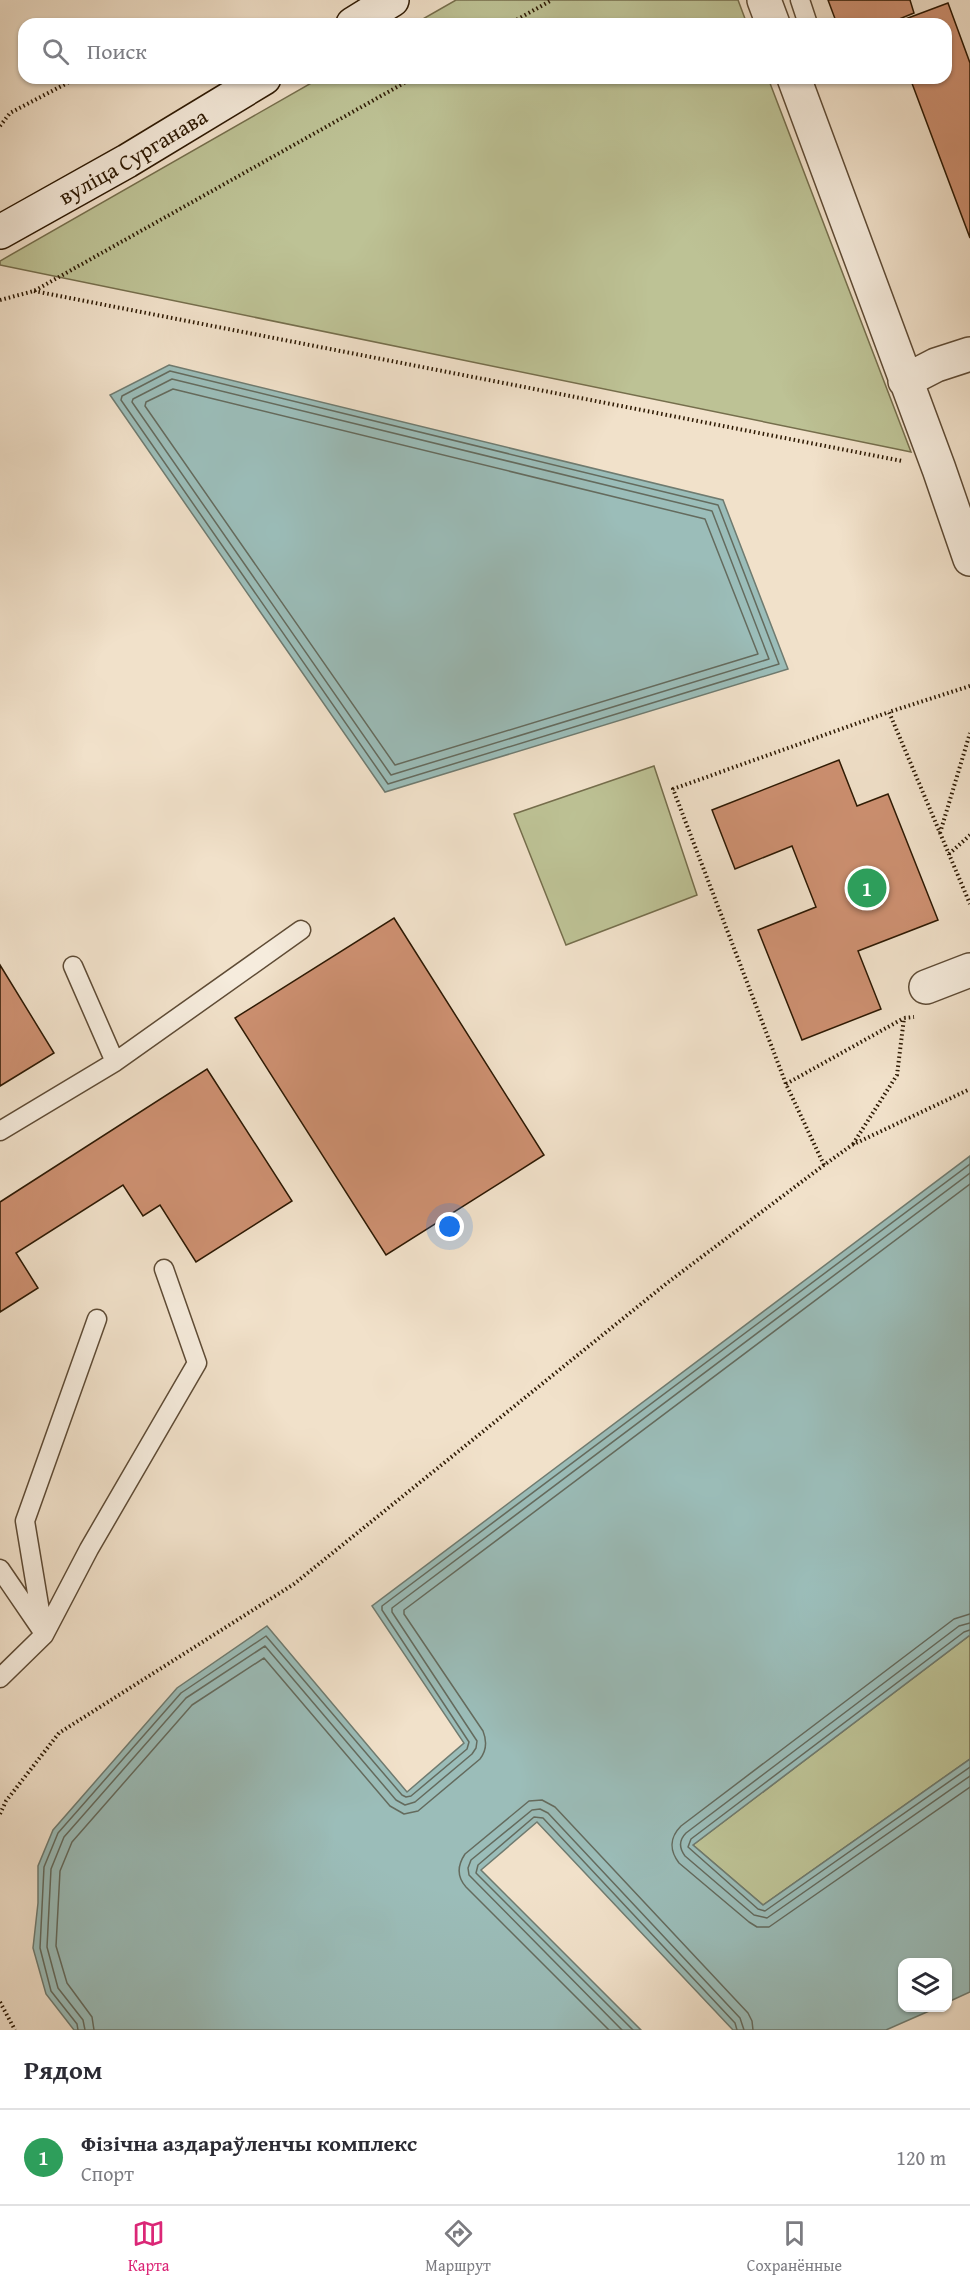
<!DOCTYPE html>
<html lang="ru">
<meta charset="utf-8">
<style>
body{margin:0;font-family:"Gentium Book Plus",serif;background:#f7f7f7;color:#2b2b33}
.controls{position:absolute;right:18px;bottom:18px;display:grid;overflow:hidden;border-radius:12px;box-shadow:0 2px 4px #0004}
.controls button{width:54px;height:54px;display:grid;place-items:center;padding:0;border:0;border-bottom:2px solid #e1e1e2;background:#fff;color:#2b2b33;font:30px sans-serif}
.you{position:absolute;left:450px;top:1227px;width:21px;height:21px;margin:-15px;border:4px solid #fff;border-radius:50%;background:#1a73e8;box-shadow:0 0 0 9px #1a73e833}
.badge{display:grid;place-items:center;width:39px;height:39px;border-radius:50%;background:#db2777;color:#fff;font-size:20px;font-weight:700}
.pin{position:absolute;translate:-50% -50%;border:3px solid #fff;box-shadow:0 2px 6px #0006}
.list{margin:0;padding:0;list-style:none}
h2{display:flex;justify-content:space-between;align-items:center;height:78px;margin:0;padding:0 24px;font-size:26px}
h2 small{font-size:20px;font-weight:400;color:#7c7c81}
.list li{display:grid;grid-template-columns:39px 1fr auto;gap:18px;align-items:center;box-sizing:border-box;height:96px;padding:0 24px;border-top:2px solid #e1e1e2}
.list b{display:block;font-size:22px;white-space:nowrap}
.list p{margin:0;font-size:20px;white-space:nowrap;color:#7c7c81}
.list em{font-size:20px;font-style:normal;color:#7c7c81}
.icon{flex:none;width:33px;height:33px;fill:none;stroke:currentColor;stroke-width:2;stroke-linecap:round;stroke-linejoin:round}
.map{position:relative;flex:none;width:970px;height:2030px;overflow:hidden}
.search{position:absolute;background:#fff;box-shadow:0 2px 4px #0004;left:18px;right:18px;top:18px;height:66px;display:flex;align-items:center;gap:15px;box-sizing:border-box;padding:0 21px;border-radius:18px;color:#7c7c81;font-size:22px}
.sheet{height:174px;background:#fff}
nav{display:flex;justify-content:space-around;align-items:center;box-sizing:border-box;height:84px;border-top:2px solid #e1e1e2;background:#fff;font-size:16px;color:#7c7c81}
nav a{display:grid;justify-items:center;gap:3px}
nav .on{color:#db2777}
.map>svg:first-child{display:block}
.green{fill:#bdc295;stroke:#756e4c;stroke-width:1.5}
.water{fill:#9bbdb9;stroke:#6f7b70;stroke-width:1.5}
.lines{fill:none;stroke-linecap:round;stroke-linejoin:round}
.shore{stroke:#646b5e;stroke-width:1.5}
.building{fill:#cd9071;stroke:#2d1903;stroke-width:1.5}
.lane-casing{stroke:#5e4b35;stroke-width:21}
.street-casing{stroke:#5e4b35;stroke-width:36}
.secondary-casing{stroke:#2d1903;stroke-width:36}
.path{stroke:#2d1903;stroke-width:4;stroke-dasharray:1.5 3;stroke-linecap:butt}
.lane{stroke:#f6ecdd;stroke-width:18}
.street{stroke:#f6ecdd;stroke-width:33}
.secondary{stroke:#f6ecdd;stroke-width:33}
.labels{text-anchor:middle;stroke-width:4.5;stroke-linejoin:round;paint-order:stroke}
.street-label{font-size:22px;fill:#2d1903;stroke:#f6ecdd}
</style>
<div class="map">
<svg width="970" height="2030" viewBox="0 0 970 2030">
<rect width="100%" height="100%" fill="#f1e1ca"/>
<filter id="stains"><feTurbulence type="fractalNoise" baseFrequency=".00333" numOctaves="4"/><feColorMatrix values="0 0 0 0 .2 0 0 0 0 .09 0 0 0 0 .02 0 0 0 .5 -.17"/></filter>
<radialGradient id="worn" r=".72"><stop offset=".6" stop-color="#630" stop-opacity="0"/><stop offset="1" stop-color="#630" stop-opacity=".3"/></radialGradient>
<path class="green" d="M456 0H738L747 24H414Z
M320 78H768L911 452 0 265V261Z
M654 766 697 895 566 945 514 814Z
M970 1635V1759L763 1905 693 1845Z"/>
<path class="water" d="M169 365 723 500 788 669 385 792 110 395Z
M970 1156V1635L693 1845 763 1905 970 1759V1992L948 2002V1962H902V2008H936L886 2030H733L537 1822 481 1870 641 2030H74L46 1994 33 1948 38 1903V1866L53 1830 177 1688 267 1626 407 1792 464 1743 372 1606Z"/>
<g class="lines">
<path class="shore" d="M170 371 718 505 779 664 388 784 121 400 122 396Z
M172 379 712 511 769 659 391 775 132 402 133 399Z
M173 389 705 519 758 654 395 765 145 406 146 402Z
M970 1614 954 1619 681 1826C670 1837 669 1850 679 1863L749 1922 757 1927H769L970 1787
M970 1623 959 1626 686 1833C679 1840 679 1848 685 1856L754 1915 767 1918 970 1776
M970 1630 964 1632 691 1839 688 1847 758 1909 765 1911 970 1767
M78 2030 77 2024 51 1991 40 1948 44 1867 58 1833 181 1693 266 1636 402 1795 406 1797 411 1796 467 1749 469 1742 382 1610V1606L970 1164
M85 2030 83 2020 58 1988 47 1947 51 1869 64 1837 186 1698 265 1646 396 1800 405 1805 415 1802 472 1754 476 1748 477 1741 392 1612V1608L970 1173
M94 2030 92 2017 67 1983 56 1946 60 1871 72 1842 192 1705 264 1658 390 1806 404 1814 418 1811 480 1759C487 1750 487 1741 483 1731L404 1614V1610L970 1184
M609 2030 466 1887C457 1877 457 1866 465 1854L529 1801 542 1800 555 1807 748 2013 752 2021 753 2030
M622 2030 469 1875 468 1868 471 1860 532 1810 540 1809 548 1813 740 2018 744 2030
M633 2030 476 1873 478 1865 534 1817 543 1818 735 2023 737 2030"/>
</g>
<path class="building" d="M828 0H910L914 13 887 24H837Z
M948 3 970 63V238L910 78H946V24H892Z
M839 760 857 806 888 794 938 920 858 951 881 1009 802 1040 758 930 816 907 792 846 735 869 712 810Z
M394 918 544 1155 386 1255 235 1018Z
M0 965 54 1053 0 1086Z
M207 1069 292 1201 196 1262 160 1205 143 1216 123 1185 16 1253 38 1288 0 1312V1202Z"/>
<g class="lines">
<defs>
<path id="lane" d="M800 0 808 24
M73 966 115 1062
M0 1131 115 1062 301 930
M0 1569 41 1629
M44 1635 25 1521 97 1319
M0 1678 44 1635 89 1549 197 1363 164 1269"/>
<path id="street" d="M764 0 773 24
M794 78 939 469 970 559
M905 381 936 365 970 354
M926 987 970 970"/>
<g id="secondary">
<path d="M353 24 392 0"/>
<path id="s1" d="M0 232 127 161 264 78"/>
</g>
</defs>
<use href="#lane" class="lane-casing"/>
<use href="#street" class="street-casing"/>
<use href="#secondary" class="secondary-casing"/>
<path class="path" d="M509 24 552 0
M0 126 10 113 73 80
M34 291 902 461
M0 300 34 291 413 78
M970 686 889 712 970 904
M940 833 970 733
M949 854 970 835
M786 1084 904 1018
M853 1144 897 1075 904 1018 914 1017
M824 1165 786 1084 673 789 889 712
M0 1814 6 1801 59 1733 294 1584 667 1283 824 1165 852 1145 970 1089
M0 2002 15 2030"/>
<use href="#lane" class="lane"/>
<use href="#street" class="street"/>
<use href="#secondary" class="secondary"/>
</g>
<g class="labels">
<g class="street-label">
<text dy="8" stroke="none"><textPath href="#s1" startOffset="153">вуліца Сурганава</textPath></text>
</g>
</g>
<rect width="100%" height="100%" filter="url(#stains)"/>
<rect width="100%" height="100%" fill="url(#worn)"/>
</svg>
<div class="controls">
<button><svg class="icon" aria-label="layers" viewBox="0 0 24 24"><path d="M12 4l9 5-9 5-9-5zM3 14l9 5 9-5"/></svg></button>
</div>
<div class="you"></div>
<div class="pin badge" style="left:867px;top:888px;background:#2e9e5b">1</div>
<div class="search"><svg class="icon" aria-label="search" viewBox="0 0 24 24"><circle cx="10" cy="10" r="6"/><path d="M15 15l6 6"/></svg>Поиск</div>
</div>
<section class="sheet">
<h2>Рядом<small></small></h2>
<ul class="list">
<li><span class="badge" style="background:#2e9e5b">1</span><div><b>Фізічна аздараўленчы комплекс</b><p>Спорт</p></div><em>120 m</em></li>
</ul>
</section>
<nav>
<a class="on"><svg class="icon" aria-label="map" viewBox="0 0 24 24"><path d="M3 6l6-2 6 2 6-2v14l-6 2-6-2-6 2zM9 4v14M15 6v14"/></svg>Карта</a>
<a><svg class="icon" aria-label="directions" viewBox="0 0 24 24"><path d="M12 3l9 9-9 9-9-9zM9 14v-3h6M13 9l2 2-2 2"/></svg>Маршрут</a>
<a><svg class="icon" aria-label="saved" viewBox="0 0 24 24"><path d="M7 4h10v16l-5-4-5 4z"/></svg>Сохранённые</a>
</nav>
